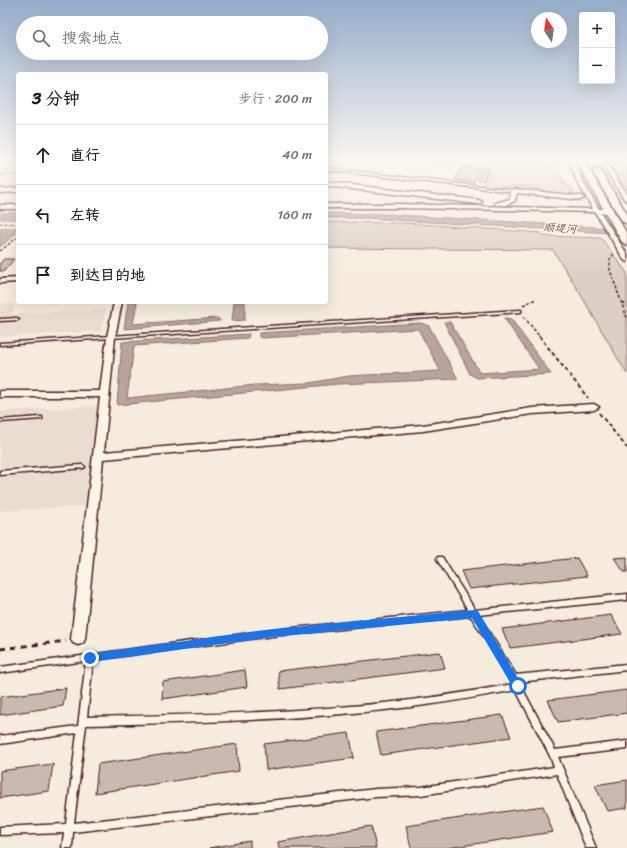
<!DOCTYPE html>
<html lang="zh">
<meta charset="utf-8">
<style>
body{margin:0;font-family:Sriracha,"LXGW WenKai TC",sans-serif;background:#f2f2f2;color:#202124}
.controls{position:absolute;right:12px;top:12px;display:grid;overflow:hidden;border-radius:4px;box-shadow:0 4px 16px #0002}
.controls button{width:36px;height:36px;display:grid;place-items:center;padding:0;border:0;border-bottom:1px solid #e0e0e0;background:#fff;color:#202124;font:20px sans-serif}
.compass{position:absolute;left:531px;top:12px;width:36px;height:36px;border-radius:50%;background:#fff;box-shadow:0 4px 16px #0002;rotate:347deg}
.stop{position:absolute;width:12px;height:12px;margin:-9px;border:3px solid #1a73e8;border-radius:50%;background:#fff}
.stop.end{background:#1a73e8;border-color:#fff;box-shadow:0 1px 4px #0008}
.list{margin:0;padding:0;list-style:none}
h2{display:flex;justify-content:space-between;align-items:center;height:52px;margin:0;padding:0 16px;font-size:17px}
h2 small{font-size:13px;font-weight:400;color:#757577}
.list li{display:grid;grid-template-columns:26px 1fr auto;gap:12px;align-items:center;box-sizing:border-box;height:60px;padding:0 16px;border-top:1px solid #e0e0e0}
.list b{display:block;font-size:15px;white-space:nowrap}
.list em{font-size:13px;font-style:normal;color:#757577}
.icon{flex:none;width:22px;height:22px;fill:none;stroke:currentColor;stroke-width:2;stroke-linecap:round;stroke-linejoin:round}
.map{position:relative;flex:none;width:627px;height:848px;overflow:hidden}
.search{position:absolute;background:#fff;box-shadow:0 4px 16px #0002;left:16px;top:16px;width:312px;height:44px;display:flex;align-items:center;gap:10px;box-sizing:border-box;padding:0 14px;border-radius:22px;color:#757577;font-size:15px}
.panel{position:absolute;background:#fff;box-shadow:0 4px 16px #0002;left:16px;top:72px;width:312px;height:232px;border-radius:4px}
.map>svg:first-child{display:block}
.built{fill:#e8ddd0}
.green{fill:#dbcec4;stroke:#927678}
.water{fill:#b8a39e;stroke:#8c6e70}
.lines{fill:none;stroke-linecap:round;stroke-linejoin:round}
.river{fill:#b8a39e;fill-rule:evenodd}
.building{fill:#cab9b1;stroke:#4a1f2b}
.lane-casing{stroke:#4a1f2b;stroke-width:3}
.street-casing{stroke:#4a1f2b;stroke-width:3}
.primary-casing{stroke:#4a1f2b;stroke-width:3}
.path-far3{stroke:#4a1f2b;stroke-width:1;stroke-dasharray:2.5 1.5;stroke-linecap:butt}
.path-far2{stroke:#4a1f2b;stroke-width:1.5;stroke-dasharray:3 2;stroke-linecap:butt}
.path-far1{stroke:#4a1f2b;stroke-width:2;stroke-dasharray:4 3;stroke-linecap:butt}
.path{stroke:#4a1f2b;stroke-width:3;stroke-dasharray:6 5;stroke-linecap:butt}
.lane{fill:#fcf5e5;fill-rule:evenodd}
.street{fill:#fcf5e5;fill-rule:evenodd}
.primary{fill:#fcf5e5;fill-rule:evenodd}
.route{fill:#1a73e8}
.labels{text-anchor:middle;stroke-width:3;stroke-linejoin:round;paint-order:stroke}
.far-water-label{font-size:11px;font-style:italic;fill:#704d53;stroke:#fcf5e5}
</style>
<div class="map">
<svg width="627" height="848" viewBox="0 0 627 848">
<rect width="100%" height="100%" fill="#f5ecde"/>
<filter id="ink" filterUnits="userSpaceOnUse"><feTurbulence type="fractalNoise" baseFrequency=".025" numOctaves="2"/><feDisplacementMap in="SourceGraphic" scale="8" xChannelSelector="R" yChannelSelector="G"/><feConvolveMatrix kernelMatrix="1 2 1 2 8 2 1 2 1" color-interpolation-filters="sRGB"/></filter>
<g filter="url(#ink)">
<path class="built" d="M0 303 15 304 12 314 106 310 101 331 0 337Z
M100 406 85 506 0 511V411Z"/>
<path class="green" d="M402 159H545L558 169 563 182 571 188 574 193C561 197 546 191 532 188 515 184 500 188 483 186L488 168Z
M605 159H627V190Z
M326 222 405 223 541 233 544 236 601 238 627 273V374L575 285 553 250 326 248Z"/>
<path class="water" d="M326 213 384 214 627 229V234L363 218H326Z
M9 228H18V232L0 247V229Z
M128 302H137L133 324 218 318 220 321 124 329Z
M234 302H245V320L232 321Z
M504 318 511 319 551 374 477 378 470 374 444 322H450L480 373 539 369Z
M421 323 429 326 458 379 338 384 117 405 122 342 249 334 248 338 134 346 127 398 256 385 309 383 349 376 439 371 440 370 418 329 262 338 259 337V333Z"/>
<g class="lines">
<path class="river" d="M0 212H18V220H0Z"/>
</g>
<path class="building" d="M461 168 478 169 474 182 455 180Z
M481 169 487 170 484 180H478Z
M4 259H14L4 271H0V263Z
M627 557V572H624L614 558Z
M577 558 587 576 469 589 461 571Z
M611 615 622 634 510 648 502 629Z
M440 652 445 668 280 689 278 671Z
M245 670 247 687 162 699 163 682Z
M66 688 63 706 0 715V697Z
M627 690V713L558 722 548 700Z
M502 715 511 737 381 755 376 732Z
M349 733 354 758 266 770 264 744Z
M237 744 239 771 95 793 98 764Z
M53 764 49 791 0 798V771Z
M627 780V808L607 811 595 785Z
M543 806 553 832 447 848H411L406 826Z
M371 826 376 848H279L278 842Z
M250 841V848H209Z"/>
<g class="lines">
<defs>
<path id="lane" d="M326 168 514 190 515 191 514 192 326 170Z
M520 310H521V312L0 345V343Z
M17 318 19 319 18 320 0 321V319Z
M40 417H42V419L0 422V420Z
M82 465 84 466 85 467 84 468 0 475V471Z
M438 557H442L475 610 627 594V600L478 615 516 675 627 664V670L519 682 555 750 627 741V749L558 757 596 848H586L557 774 421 795 376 797 73 832 72 848H62L64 833 0 835V827L66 824 77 733 0 744V736L78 726 86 661 0 673V667L273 630 468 610 438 561 437 559ZM471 616 513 684C479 690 445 696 411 700 303 713 195 715 87 717L93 660 273 636ZM516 690 550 756 554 767 421 787 376 789 74 823 86 725C194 723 303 720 411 707 446 703 481 696 516 690Z"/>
<path id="street" d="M569 159H574L583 182 599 209H608L611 211 608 213H601L627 254V262L624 260 595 212 400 208H326V204H400L593 209 577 182Z
M599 159H604L627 195V201L624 199Z
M326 182 479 200 482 202 479 204 326 186Z
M18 188V192L0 193V189Z
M514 189 581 196 584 198 581 200 517 193 515 201 506 205H495V203L510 199 511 191Z
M0 205H18V209H0Z
M18 278V282L0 283V279Z
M114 302H122L115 337 104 452 423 425 532 408 594 404 599 407 594 410 532 414 423 431 103 459 85 639 83 643 78 645 73 643 71 639 100 397H0V391H100L107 337Z"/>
<path id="primary" d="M575 159H583L627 234V245L622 242Z
M594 170H600L627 214V224L622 221 593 172Z"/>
</defs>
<use href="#lane" class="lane-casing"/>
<use href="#street" class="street-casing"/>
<use href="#primary" class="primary-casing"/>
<path class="path-far3" d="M0 175H18
M0 177 18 162
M0 223 18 224"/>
<path class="path-far2" d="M0 251 18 237
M614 254 610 259V270L627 318
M622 303 627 304
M523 305 536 299
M524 317 540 337"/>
<path class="path-far1" d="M539 336 588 398
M599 413 627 448"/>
<path class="path" d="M0 649 66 641"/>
<use href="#lane" class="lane"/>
<use href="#street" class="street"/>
<use href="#primary" class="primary"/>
</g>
</g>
<linearGradient id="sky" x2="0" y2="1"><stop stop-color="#95adca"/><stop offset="0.57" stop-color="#faf6f0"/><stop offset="1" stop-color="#faf6f0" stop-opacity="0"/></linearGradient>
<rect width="627" height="278" fill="url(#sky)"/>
<path class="route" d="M474 610 478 611 521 683 523 686 521 689H514L472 618 273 637 90 662 86 658 90 654 273 629Z"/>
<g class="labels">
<g class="far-water-label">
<text transform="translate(560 228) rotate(4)" y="4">顺堤河</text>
</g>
</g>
</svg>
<div class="controls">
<button>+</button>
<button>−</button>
</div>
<svg class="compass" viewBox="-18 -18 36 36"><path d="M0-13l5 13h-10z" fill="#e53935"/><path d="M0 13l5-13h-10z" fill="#757577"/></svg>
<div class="stop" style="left:518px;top:686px"></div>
<div class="stop end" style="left:90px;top:658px"></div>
<div class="search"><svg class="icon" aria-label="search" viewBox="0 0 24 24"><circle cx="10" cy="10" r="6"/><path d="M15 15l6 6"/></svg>搜索地点</div>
<section class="panel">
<h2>3 分钟<small>步行 · 200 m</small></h2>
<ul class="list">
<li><svg class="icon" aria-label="ahead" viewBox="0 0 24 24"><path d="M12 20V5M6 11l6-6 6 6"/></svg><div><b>直行</b></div><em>40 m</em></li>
<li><svg class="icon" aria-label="left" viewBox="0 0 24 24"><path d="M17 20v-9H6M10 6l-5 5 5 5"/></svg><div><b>左转</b></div><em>160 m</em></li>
<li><svg class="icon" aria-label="arrive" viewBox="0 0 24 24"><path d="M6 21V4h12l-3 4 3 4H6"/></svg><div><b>到达目的地</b></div></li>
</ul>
</section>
</div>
